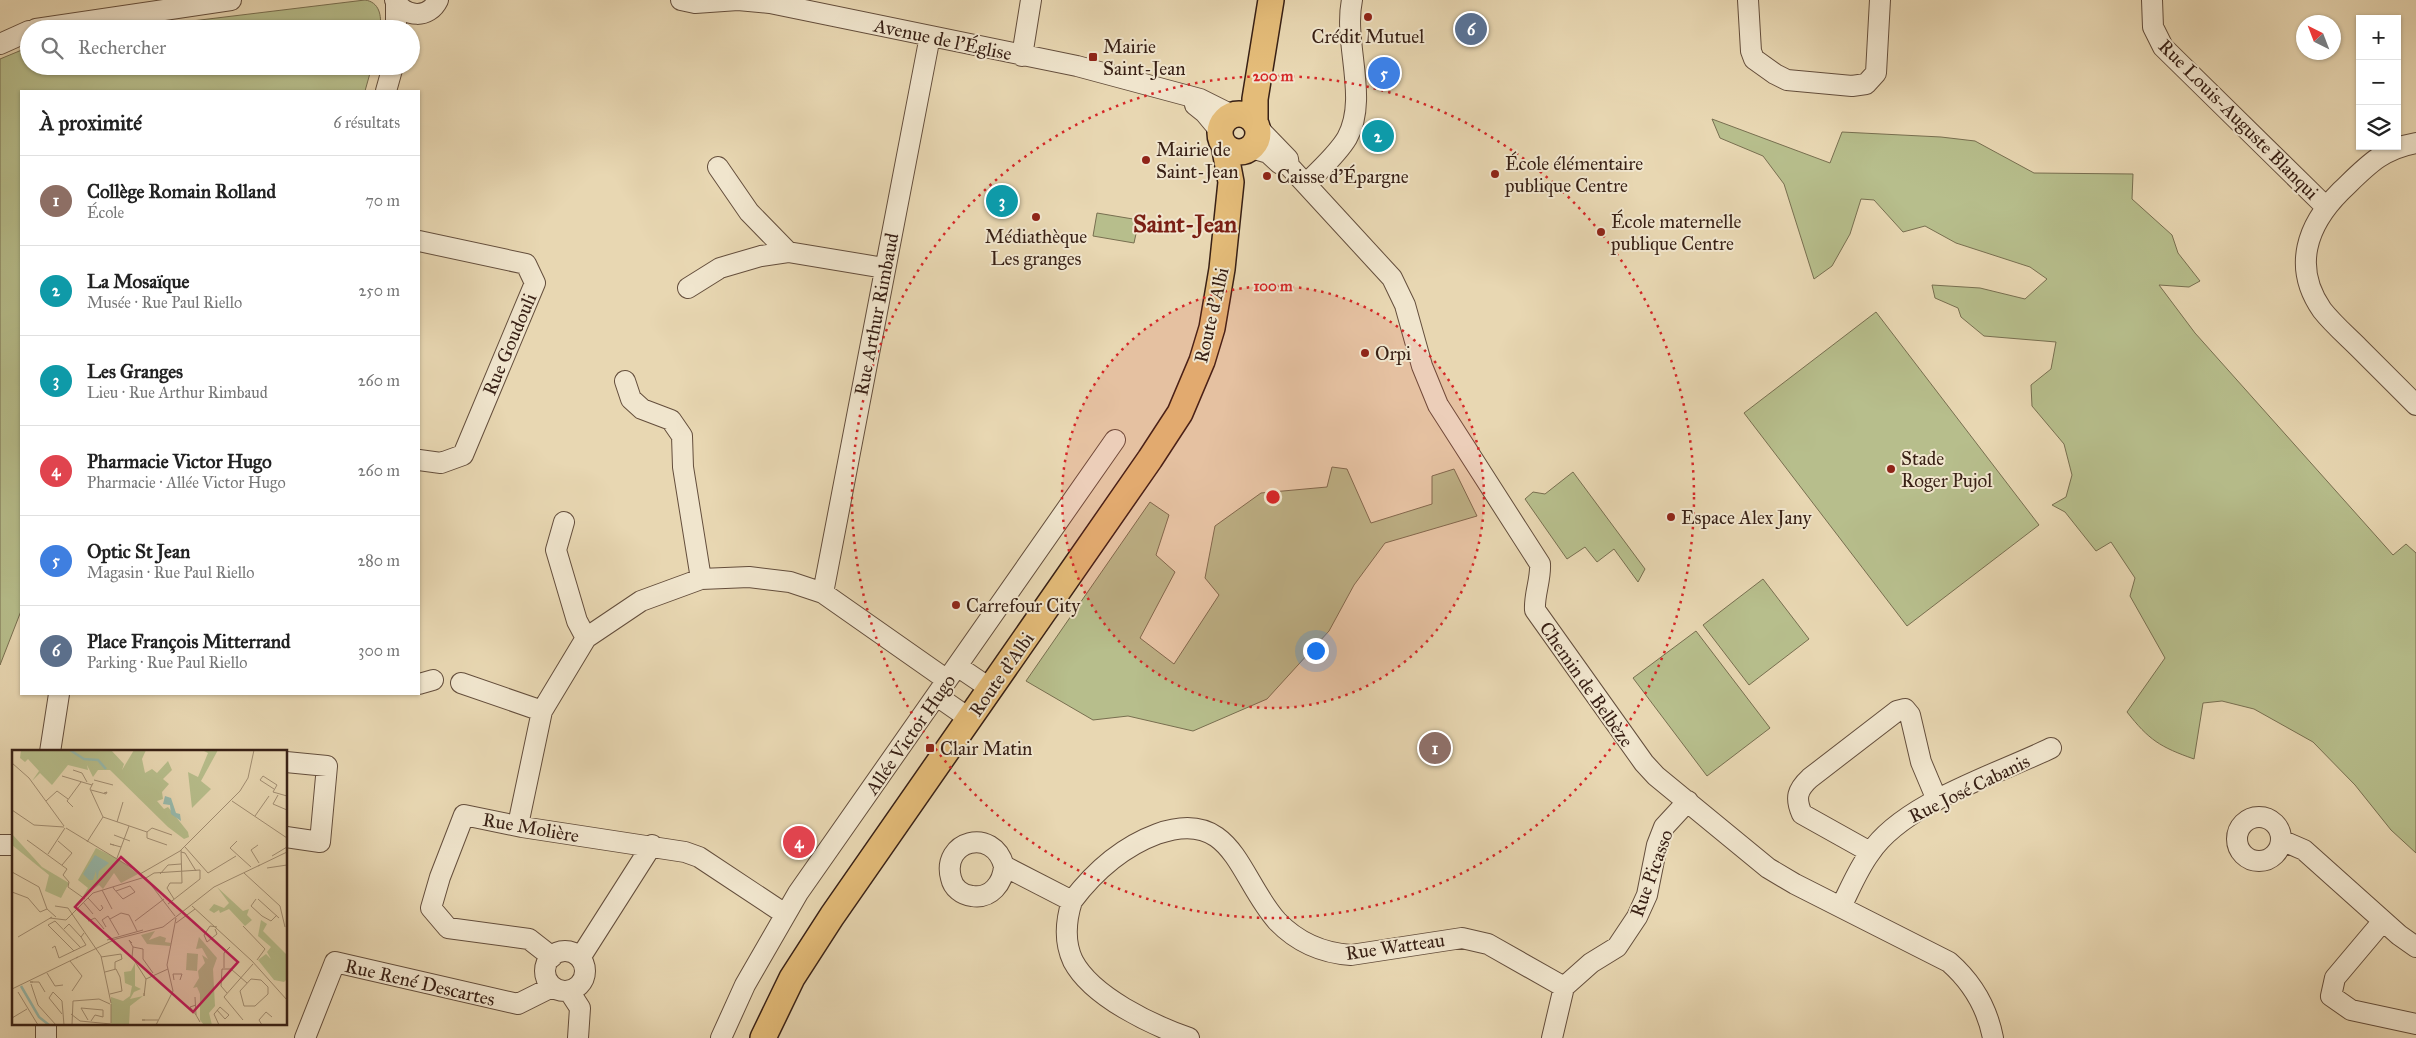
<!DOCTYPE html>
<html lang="fr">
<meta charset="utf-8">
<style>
body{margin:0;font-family:"IM FELL Great Primer",serif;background:#f2f2f2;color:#222}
.controls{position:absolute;right:15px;top:15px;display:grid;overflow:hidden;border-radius:0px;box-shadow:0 1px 4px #0004}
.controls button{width:45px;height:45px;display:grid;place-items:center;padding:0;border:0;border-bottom:1px solid #e0e0e0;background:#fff;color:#222;font:25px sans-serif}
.compass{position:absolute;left:2296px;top:15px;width:45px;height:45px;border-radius:50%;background:#fff;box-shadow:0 1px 4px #0004;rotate:318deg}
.you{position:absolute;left:1315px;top:650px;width:18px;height:18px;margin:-12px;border:4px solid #fff;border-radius:50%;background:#1a73e8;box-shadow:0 0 0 8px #1a73e833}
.badge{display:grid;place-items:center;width:32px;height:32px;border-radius:50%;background:#8f2418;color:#fff;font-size:16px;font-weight:700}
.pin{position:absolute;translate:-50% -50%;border:2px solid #fff;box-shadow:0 1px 5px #0006}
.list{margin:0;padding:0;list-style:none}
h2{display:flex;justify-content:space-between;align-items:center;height:65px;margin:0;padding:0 20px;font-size:21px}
h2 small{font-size:16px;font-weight:400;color:#767676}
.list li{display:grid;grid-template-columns:32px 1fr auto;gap:15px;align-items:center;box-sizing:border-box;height:90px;padding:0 20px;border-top:1px solid #e0e0e0}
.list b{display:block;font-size:19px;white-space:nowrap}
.list p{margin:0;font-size:16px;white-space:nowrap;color:#767676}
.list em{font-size:16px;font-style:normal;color:#767676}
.icon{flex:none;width:28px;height:28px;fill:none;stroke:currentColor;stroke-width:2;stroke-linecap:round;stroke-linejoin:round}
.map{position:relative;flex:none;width:2416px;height:1038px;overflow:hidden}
.search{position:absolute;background:#fff;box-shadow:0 1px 4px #0004;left:20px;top:20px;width:400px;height:55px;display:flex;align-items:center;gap:12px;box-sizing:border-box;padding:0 18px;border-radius:28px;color:#767676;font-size:19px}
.panel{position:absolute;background:#fff;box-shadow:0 1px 4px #0004;left:20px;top:90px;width:400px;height:605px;border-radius:0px}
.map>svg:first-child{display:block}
.green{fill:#b7be8c;stroke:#786f50}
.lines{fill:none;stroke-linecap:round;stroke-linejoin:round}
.minor-casing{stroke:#644e3c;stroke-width:22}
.major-casing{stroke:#382015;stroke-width:28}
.minor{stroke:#f0e5cd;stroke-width:20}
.major{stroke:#e4bc79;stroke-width:25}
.ring{fill:none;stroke:#d62828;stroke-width:2.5;stroke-dasharray:2.5 5}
.poi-dot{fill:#8f2418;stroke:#f0e5cd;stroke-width:2}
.labels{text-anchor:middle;stroke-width:4;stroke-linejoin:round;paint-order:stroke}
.poi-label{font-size:19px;fill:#382015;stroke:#f0e5cd;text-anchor:start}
.street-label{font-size:19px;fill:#382015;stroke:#f0e5cd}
.district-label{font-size:24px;font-weight:bold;fill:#7a1f14;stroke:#f0e5cd}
.inset-river{fill:none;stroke:#97baad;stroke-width:2.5}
.inset-road{fill:none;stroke:#a28e73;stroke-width:1}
.view{fill:#c2185b;fill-opacity:0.15;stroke:#c2185b;stroke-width:2.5}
.inset-edge{fill:none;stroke:#382015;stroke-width:2.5}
.centre{fill:#d62828;stroke:#f0e5cd;stroke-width:2.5}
.ring-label{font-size:15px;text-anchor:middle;font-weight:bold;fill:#d62828;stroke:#f0e5cd;stroke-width:4;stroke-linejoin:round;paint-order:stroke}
</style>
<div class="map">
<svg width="2416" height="1038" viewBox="0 0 2416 1038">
<rect width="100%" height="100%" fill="#e8d7b2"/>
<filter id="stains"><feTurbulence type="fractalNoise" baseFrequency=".004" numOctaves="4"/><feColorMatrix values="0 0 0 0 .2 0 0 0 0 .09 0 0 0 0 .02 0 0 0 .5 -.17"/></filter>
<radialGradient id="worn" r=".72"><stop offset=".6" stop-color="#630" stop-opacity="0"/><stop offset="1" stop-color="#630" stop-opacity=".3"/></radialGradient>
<path class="green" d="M365 0C379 2 382 15 380 29H126Z
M29 47V66H372L365 91H21V611L0 665V59Z
M1712 119 1830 163 1842 132 1941 137 1975 141 2034 173 2133 174 2132 199 2172 235 2178 253 2200 281 2189 287 2159 285 2195 333 2393 555 2406 544 2416 553V853L2391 830 2355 785 2313 742 2254 709 2222 701 2203 703 2194 759C2160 747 2149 740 2127 712L2165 658 2130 596 2135 578 2111 542 2096 551 2065 512 2052 505 2066 497 2072 475 2064 444 2032 406 2031 385 2051 369 2056 342 1984 336 1961 317 1958 308 1935 298 1932 285 1980 288 2025 299 2047 279 2030 267 1956 243 1925 226 1903 232 1874 200 1861 199 1850 234 1832 266 1814 279 1784 184 1763 156 1720 138Z
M1097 213 1139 220 1134 243 1093 236Z
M1876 312 2039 525 1907 626 1744 413Z
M1332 467 1347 469 1371 523 1432 504V476L1454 469 1477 516 1385 543 1354 585 1329 631 1267 699 1193 731 1128 716 1093 720 1026 681 1150 502 1169 515 1156 555 1175 572 1140 638 1174 664 1219 595 1205 578 1215 526 1261 493 1327 487Z
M1573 472 1645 569 1638 582 1614 549 1597 562 1585 547 1567 559 1525 499 1533 492 1545 494Z
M1763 579 1809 639 1749 685 1703 625Z
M1696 631 1770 728 1707 776 1633 678Z"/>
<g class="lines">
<defs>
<path id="minor" d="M395 0C405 18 429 19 438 0
M681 0 695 3 738 0 770 3 1077 66 1200 99 1232 115
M1748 0 1751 51 1754 59 1775 74 1787 80 1852 86 1866 84 1876 73 1880 0
M2152 0 2153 27 2163 47 2326 207
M396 1V29
M36 29 231 0
M0 44 29 31
M1022 56 1031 0
M386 91 393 66
M1195 105 1205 113 1220 131
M1258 128 1288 159 1289 166 1392 278 1405 305 1422 366 1438 405 1540 564C1541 580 1534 594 1535 610L1644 763 1656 776 1768 868 1795 884 1949 962C1973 983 1987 1007 1993 1038
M2416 143C2381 149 2366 167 2341 191 2307 225 2292 267 2322 310 2333 324 2347 336 2359 348 2378 367 2397 386 2416 405
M1251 148 1268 153 1280 164
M718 167 749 212 788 252
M1306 184C1319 170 1337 155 1347 138 1369 98 1343 43 1352 0
M419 241 526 264 535 283 463 455 441 463 419 460
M688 288 720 268 761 256 788 252 884 268
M625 381 631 399 642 409 671 420 682 436 683 467 701 579
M564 522 556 550 577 621 586 638
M823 593 930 36
M957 666 991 689
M461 683 542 711
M419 684 433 680
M937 696 970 719
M50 752 59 694
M286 762 327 766 320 842 286 837
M2237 839a22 22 0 1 1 44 0a22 22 0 1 1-44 0Z
M518 825 542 711 586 638 641 601 701 579 749 577 790 582 823 593 947 680
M2281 840 2304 850 2399 935 2416 947
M0 845H14
M1870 852 1802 814C1795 798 1797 790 1810 778L1897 711 1905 709 1910 715 1921 762 1937 800
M1004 866C1003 883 991 899 972 896 962 895 953 888 951 878 941 841 993 826 1004 866L1072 901C1094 872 1122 847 1157 834 1233 807 1238 877 1277 921 1297 942 1322 953 1351 955L1462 938 1488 944 1564 987
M1072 901C1066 920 1064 942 1073 961 1092 997 1152 1025 1189 1038
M1841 907C1850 889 1858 869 1870 853 1903 803 1998 774 2051 748
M2383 921 2335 978 2331 996 2351 1010 2416 1024
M545 971a20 20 0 1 1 40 0a20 20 0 1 1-40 0Z
M552 957 529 939 448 928 431 908 440 877 464 815 522 827 685 852 699 857 785 914
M580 958 652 845
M569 991 580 1008 578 1038
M46 1024V1038
M305 1038 335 962 518 1004 552 987
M721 1038 745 985 798 893 1115 440
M1552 1038 1564 987 1591 963 1617 947 1637 917 1647 895 1657 845 1664 827 1688 801"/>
<path id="major" d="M1220 133a19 19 0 1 1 38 0a19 19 0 1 1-38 0Z
M1255 122V99L1271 0
M763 1038 792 978 832 916 1150 459 1180 413 1202 361 1212 328 1222 269 1231 182 1224 145"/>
</defs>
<use href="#minor" class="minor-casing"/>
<use href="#major" class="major-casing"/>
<use href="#minor" class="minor"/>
<use href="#major" class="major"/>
</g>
<circle cx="1273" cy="497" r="211" fill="#d62828" fill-opacity=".12"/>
<g class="ring">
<circle cx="1273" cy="497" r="211"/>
<circle cx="1273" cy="497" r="421"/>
</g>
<g class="poi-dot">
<circle cx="1368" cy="17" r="5"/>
<rect x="1088" y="52" width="10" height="10" rx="2.5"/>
<circle cx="1146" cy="160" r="5"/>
<circle cx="1495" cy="174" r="5"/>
<circle cx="1267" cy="176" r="5"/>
<circle cx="1036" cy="217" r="5"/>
<circle cx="1601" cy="232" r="5"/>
<circle cx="1365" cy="353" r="5"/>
<circle cx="1891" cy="469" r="5"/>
<circle cx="1671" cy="517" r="5"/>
<circle cx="956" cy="605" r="5"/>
<rect x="925" y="743" width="10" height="10" rx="2.5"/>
</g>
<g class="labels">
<g class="poi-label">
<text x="1368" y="43" text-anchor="middle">Crédit Mutuel</text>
<text x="1103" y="53">Mairie<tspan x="1103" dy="22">Saint-Jean</tspan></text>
<text x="1156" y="156">Mairie de<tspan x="1156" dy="22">Saint-Jean</tspan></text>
<text x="1505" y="170">École élémentaire<tspan x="1505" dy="22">publique Centre</tspan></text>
<text x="1277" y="183">Caisse d'Épargne</text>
<text x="1611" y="228">École maternelle<tspan x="1611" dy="22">publique Centre</tspan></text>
<text x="1036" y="243" text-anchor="middle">Médiathèque<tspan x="1036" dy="22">Les granges</tspan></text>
<text x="1375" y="360">Orpi</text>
<text x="1901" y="465">Stade<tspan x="1901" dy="22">Roger Pujol</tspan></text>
<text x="1681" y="524">Espace Alex Jany</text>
<text x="966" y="612">Carrefour City</text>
<text x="940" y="755">Clair Matin</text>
</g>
<g class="street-label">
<text transform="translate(943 39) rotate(12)" y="7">Avenue de l'Église</text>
<text transform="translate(2239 119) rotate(45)" y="7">Rue Louis-Auguste Blanqui</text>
<text transform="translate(876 314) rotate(-79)" y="7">Rue Arthur Rimbaud</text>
<text transform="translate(1211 315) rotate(-77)" y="7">Route d'Albi</text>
<text transform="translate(509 344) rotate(-67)" y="7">Rue Goudouli</text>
<text transform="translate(1001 674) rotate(-55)" y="7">Route d'Albi</text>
<text transform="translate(1587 684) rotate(55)" y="7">Chemin de Belbèze</text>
<text transform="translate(910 734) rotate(-55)" y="7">Allée Victor Hugo</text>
<text transform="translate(1969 788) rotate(-26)" y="7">Rue José Cabanis</text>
<text transform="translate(531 827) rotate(10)" y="7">Rue Molière</text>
<text transform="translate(1651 873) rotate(-70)" y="7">Rue Picasso</text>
<text transform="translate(1395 946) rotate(-8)" y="7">Rue Watteau</text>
<text transform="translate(420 982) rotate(13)" y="7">Rue René Descartes</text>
</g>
<g class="district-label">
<text x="1185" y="232">Saint-Jean</text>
</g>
</g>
<g transform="translate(12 750)">
<rect width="275" height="275" fill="#e8d7b2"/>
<path d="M9 0H99L112 14 110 20 122 0H134L130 9 133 23 140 19 145 23 156 11 160 20 151 29 157 34 150 42 151 49 145 51 152 59 156 57 176 82 177 87 172 89 156 77 98 20H86L81 27 75 15 76 20 56 15 40 35 28 23 20 31 27 21 16 9 13 12 8 8ZM190 0H206L189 31 199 39 180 58 176 22 186 27 196 3ZM0 84 30 117 57 133 49 148 33 141 37 125 0 95ZM84 98 108 110 126 124 109 133 102 123 91 139 87 135 71 146 76 138 66 130ZM205 137 231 161 237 159 235 165 240 170 233 176 217 159 208 163 207 160 202 163 197 160 202 154 212 158 217 153ZM249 170 255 174 251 181 275 205V229L272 232 262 230 246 210 254 204 259 209 255 202 259 197 246 186ZM143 181 137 190 148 186 154 188 153 192 159 193 158 196 135 194 129 185ZM187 187 205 208 201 219 203 256 197 263 200 275H192L188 270V244L185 237 181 238 187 228 186 221 193 213 190 205 196 209 190 198 184 199ZM175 203 186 204 185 221 174 220ZM123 213V236L129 239 122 242 118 249 131 246 118 256 117 275H99V247L111 251 118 246 120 236 113 233 112 222 119 221Z" fill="#b7be8c"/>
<path d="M153 46 159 48 164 63 168 64 169 71 159 64 158 55 151 54ZM83 105 97 113 87 121 85 131 84 121 81 130H77L71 124Z" fill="#97baad"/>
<path class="inset-river" d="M58 0 72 9 86 10 94 19M9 236 27 267 37 275"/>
<path class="inset-road" d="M0 13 17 28 52 76M61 20 70 23 75 32M50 26 80 35M82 30 101 35M81 33 78 39 91 67M262 39 248 30 251 26 265 35 261 42 275 46M79 40 94 44 95 42 92 43M266 45 261 54 275 60M34 51 45 41 56 49M220 51 275 88M61 57 55 51 69 32M0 60 22 75 52 77M243 66 257 46M91 67 135 82M105 72 111 52M54 78 128 123M135 82 140 78 160 85M135 82V88L155 95M102 85 118 91M15 90 55 119 51 125 57 132 56 137 73 149M46 91 60 103 50 115M225 91 218 98 239 117M75 92 91 67M102 95 98 94 109 97M246 95 239 100 247 113M173 97 196 123 224 106M168 101 228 41 236 28 242 0M169 102 173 103 184 121M36 104 53 78M260 106 275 97M105 108 117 76M246 116 275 102M255 118 275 115M0 122 27 137 35 159 44 167M232 123 268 156 273 177M128 124 168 101M148 124 156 115 169 114M133 127 163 166M134 128 142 123 188 120V129L156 154M101 137 102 139 110 148 111 149 123 142 118 136 104 141M90 140 100 159M0 142 16 148 28 162 35 159M76 148 88 161 91 158 89 155M162 149 155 138 158 133H170L169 100M244 149 239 156 250 166 259 171 265 165M246 149 267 168M71 152 81 164M43 156 56 158 89 206 99 253M180 156 240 211 275 250M38 168 54 170 81 143 133 127M98 169 109 163 117 165 125 181M76 171 83 168 92 179M123 171 152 149M164 173 183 159M231 176 253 199 245 210M94 177 90 170 96 166 107 185M52 179 57 174 69 187M203 179 205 184 195 192 192 185 198 176 205 177M6 187 40 167M95 190 131 180M120 193 117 190 121 197 131 199V209L141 223M121 197 120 207 134 229M40 198 43 196 47 208 74 195 69 187 72 183M62 201 36 175 43 171 69 198M89 207 109 204 110 209 103 212V219M64 208 104 189 151 177 202 137 248 115M58 211 70 226 60 241M212 218V203L218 197M93 222 104 219 108 227 110 241 98 244M35 223 43 236 51 235M239 229 249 230 256 237V244L243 256H232L228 241ZM162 230 161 224H170L168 230M21 232H18H27L33 242M19 234 26 255 44 275M0 239 66 207M6 242 26 275M132 243V246L134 229 156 219M215 243 209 236 210 219H219L235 233M183 247 184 265 188 272M205 260 213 269 217 265 208 257 203 263 202 264 207 275M50 264 37 248 41 242 50 251 52 275M59 264 68 271 99 274M184 265 178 257 184 255M0 268 15 259M76 270 69 258 91 260V267L83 265 79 271M133 270H130H146M231 270 212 247 241 214M99 273V254M60 275 61 251 87 249 98 254M144 275 161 241 155 215 164 168M250 275 247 270 254 262 260 267"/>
<path class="view" d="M109 107 226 212 181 262 63 157Z"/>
<rect width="275" height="275" class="inset-edge"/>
</g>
<circle cx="1273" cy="497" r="8" class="centre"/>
<g class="ring-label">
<text x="1273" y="81">200 m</text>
<text x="1273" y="291">100 m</text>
</g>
<rect width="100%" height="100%" filter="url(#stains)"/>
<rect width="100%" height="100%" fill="url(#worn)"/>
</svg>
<div class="controls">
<button>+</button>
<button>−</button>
<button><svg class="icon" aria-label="layers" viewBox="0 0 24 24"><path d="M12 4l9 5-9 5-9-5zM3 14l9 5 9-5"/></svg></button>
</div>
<svg class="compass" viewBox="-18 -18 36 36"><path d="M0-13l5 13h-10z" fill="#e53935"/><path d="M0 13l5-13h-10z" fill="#767676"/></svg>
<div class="you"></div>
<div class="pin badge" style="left:1435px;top:748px;background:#8d6e63">1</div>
<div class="pin badge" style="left:1378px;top:136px;background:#0f9aa8">2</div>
<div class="pin badge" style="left:1002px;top:201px;background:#0f9aa8">3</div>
<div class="pin badge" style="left:799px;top:842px;background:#e0444e">4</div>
<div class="pin badge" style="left:1384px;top:73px;background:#3f7fe0">5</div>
<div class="pin badge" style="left:1471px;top:29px;background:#5c6f8a">6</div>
<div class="search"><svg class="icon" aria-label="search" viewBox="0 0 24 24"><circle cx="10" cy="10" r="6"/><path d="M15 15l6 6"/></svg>Rechercher</div>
<section class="panel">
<h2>À proximité<small>6 résultats</small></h2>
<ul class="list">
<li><span class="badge" style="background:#8d6e63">1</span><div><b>Collège Romain Rolland</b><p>École</p></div><em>70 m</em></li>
<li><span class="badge" style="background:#0f9aa8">2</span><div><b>La Mosaïque</b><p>Musée · Rue Paul Riello</p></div><em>250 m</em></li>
<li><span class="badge" style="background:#0f9aa8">3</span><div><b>Les Granges</b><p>Lieu · Rue Arthur Rimbaud</p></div><em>260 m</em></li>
<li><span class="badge" style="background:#e0444e">4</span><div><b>Pharmacie Victor Hugo</b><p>Pharmacie · Allée Victor Hugo</p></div><em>260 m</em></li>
<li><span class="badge" style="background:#3f7fe0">5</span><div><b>Optic St Jean</b><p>Magasin · Rue Paul Riello</p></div><em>280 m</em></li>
<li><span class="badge" style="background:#5c6f8a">6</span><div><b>Place François Mitterrand</b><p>Parking · Rue Paul Riello</p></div><em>300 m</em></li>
</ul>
</section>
</div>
